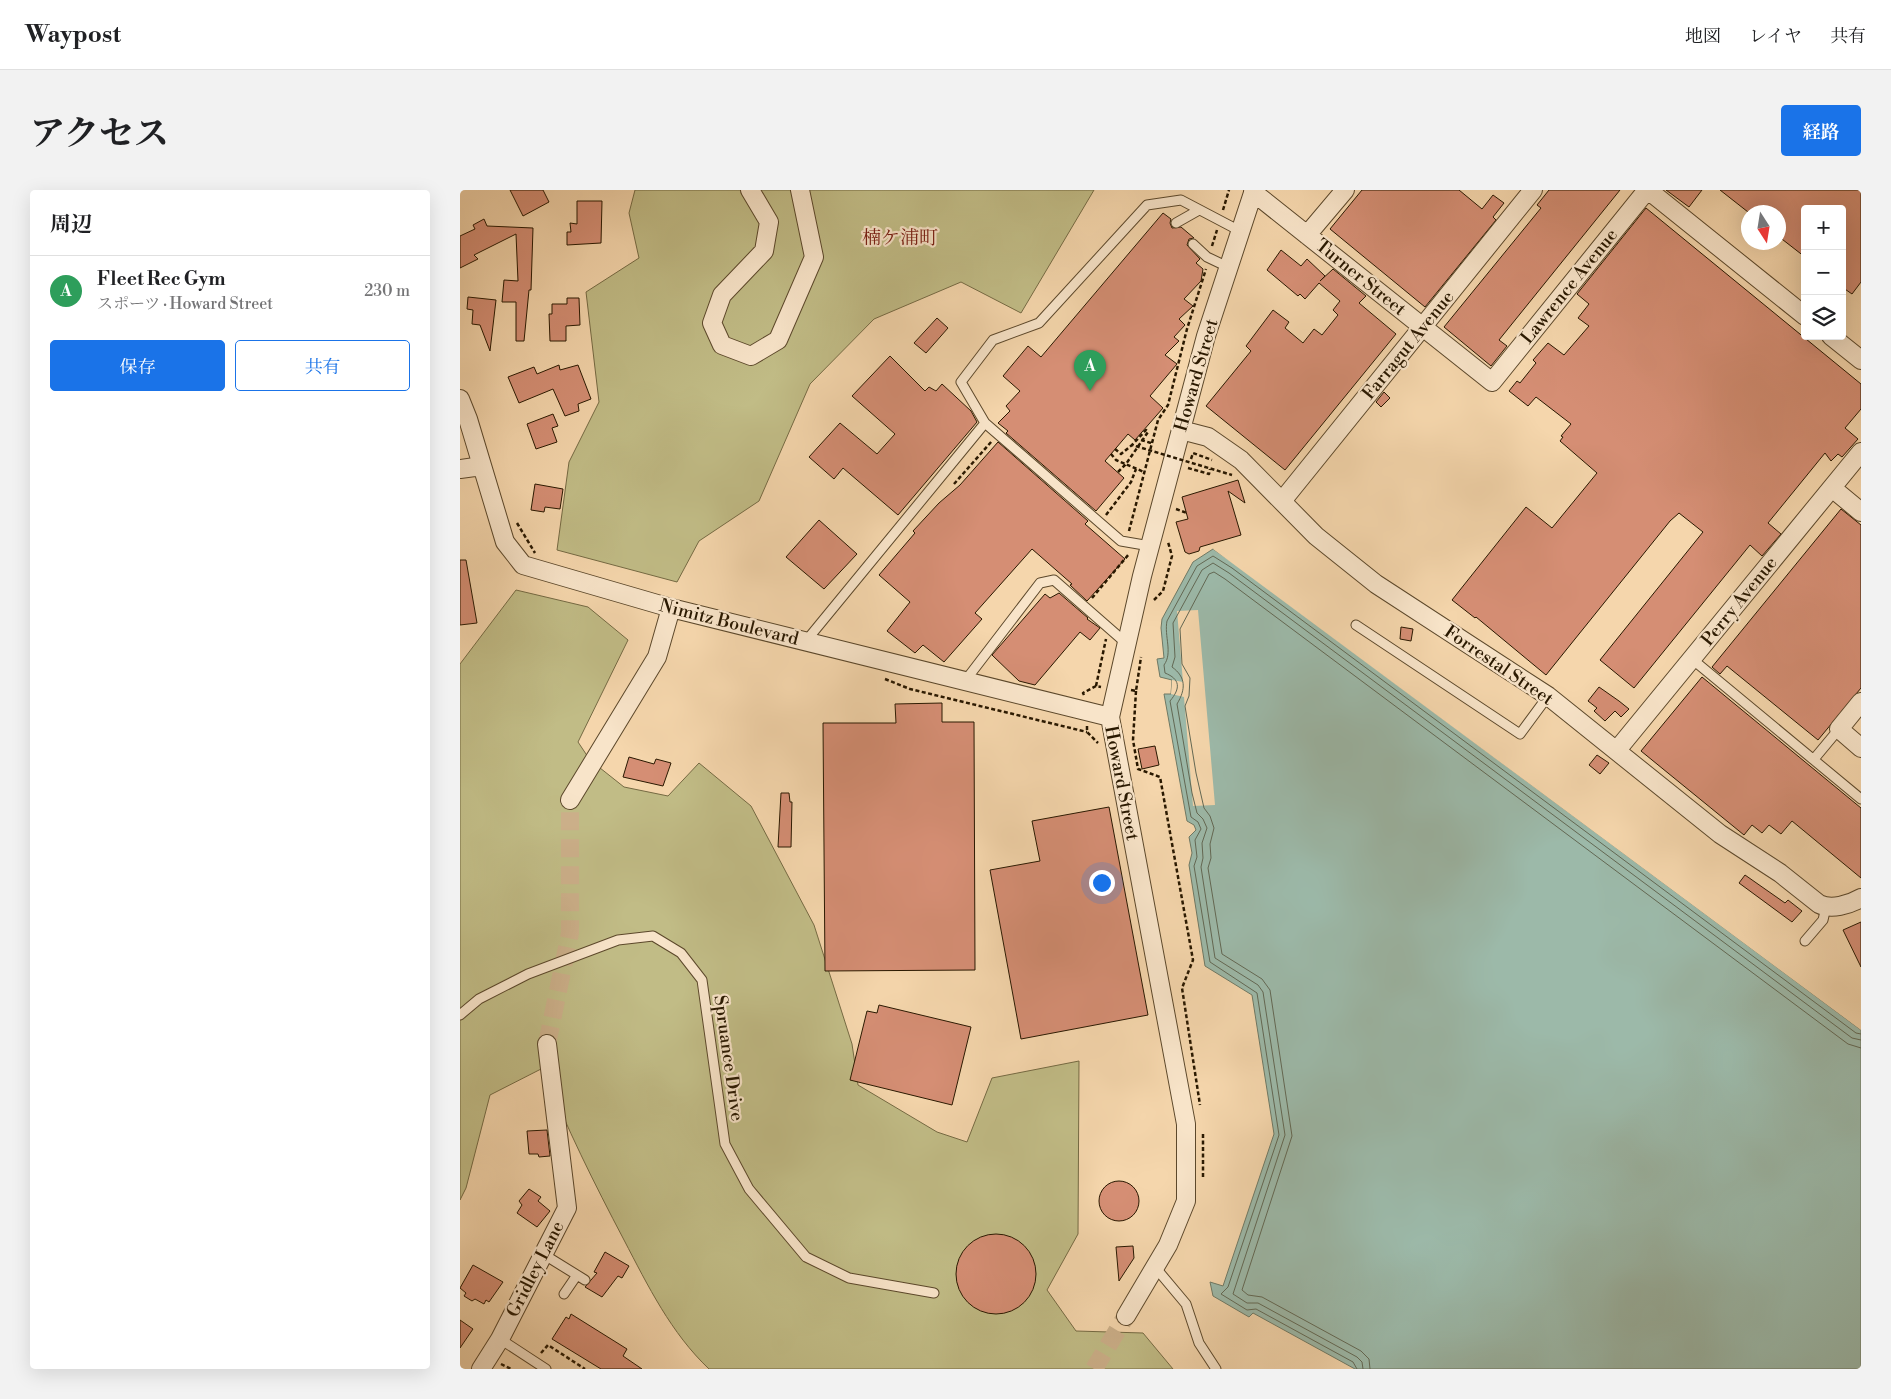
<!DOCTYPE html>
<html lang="ja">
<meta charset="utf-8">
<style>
body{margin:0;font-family:"Libre Bodoni","Noto Serif JP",serif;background:#f2f2f2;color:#202124}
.controls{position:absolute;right:15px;top:15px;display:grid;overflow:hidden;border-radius:5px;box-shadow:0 5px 20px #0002}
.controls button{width:45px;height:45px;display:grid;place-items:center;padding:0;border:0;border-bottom:1px solid #e0e0e0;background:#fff;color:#202124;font:25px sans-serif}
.compass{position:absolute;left:1281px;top:15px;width:45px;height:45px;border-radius:50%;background:#fff;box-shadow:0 5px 20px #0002;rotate:168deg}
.you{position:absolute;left:641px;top:692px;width:18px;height:18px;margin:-12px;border:4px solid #fff;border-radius:50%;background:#1a73e8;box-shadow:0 0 0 8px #1a73e833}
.badge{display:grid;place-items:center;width:32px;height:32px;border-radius:50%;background:#1a73e8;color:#fff;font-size:16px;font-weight:700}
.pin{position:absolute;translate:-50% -41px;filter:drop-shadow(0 1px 2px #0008)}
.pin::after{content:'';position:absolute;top:26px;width:18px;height:15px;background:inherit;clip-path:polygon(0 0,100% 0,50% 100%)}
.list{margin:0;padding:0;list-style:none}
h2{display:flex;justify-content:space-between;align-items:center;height:65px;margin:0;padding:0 20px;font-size:21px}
h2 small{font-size:16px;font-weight:400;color:#757577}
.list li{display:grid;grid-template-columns:32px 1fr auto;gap:15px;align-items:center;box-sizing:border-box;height:70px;padding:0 20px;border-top:1px solid #e0e0e0}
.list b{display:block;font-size:19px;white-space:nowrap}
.list p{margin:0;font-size:16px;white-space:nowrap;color:#757577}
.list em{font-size:16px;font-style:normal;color:#757577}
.actions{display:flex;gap:10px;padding:15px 20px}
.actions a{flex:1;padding:11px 0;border:1px solid #1a73e8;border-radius:5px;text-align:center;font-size:18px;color:#1a73e8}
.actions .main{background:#1a73e8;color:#fff}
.icon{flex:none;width:28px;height:28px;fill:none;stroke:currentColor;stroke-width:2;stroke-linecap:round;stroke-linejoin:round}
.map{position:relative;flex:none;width:1401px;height:1179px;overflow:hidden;border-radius:5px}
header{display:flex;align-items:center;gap:30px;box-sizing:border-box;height:70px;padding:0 25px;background:#fff;border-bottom:1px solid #e0e0e0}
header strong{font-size:24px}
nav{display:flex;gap:28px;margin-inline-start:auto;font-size:18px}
.intro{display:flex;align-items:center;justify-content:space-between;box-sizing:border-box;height:120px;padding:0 30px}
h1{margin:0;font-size:35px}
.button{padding:12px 22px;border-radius:5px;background:#1a73e8;color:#fff;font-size:18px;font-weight:700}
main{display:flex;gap:30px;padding:0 30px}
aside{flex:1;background:#fff;border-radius:5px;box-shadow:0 5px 20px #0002}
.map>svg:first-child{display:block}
.green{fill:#c1bc86;stroke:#756a43}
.water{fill:#9cb9a9;stroke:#6e7965}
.pier{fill:#f5d6ac}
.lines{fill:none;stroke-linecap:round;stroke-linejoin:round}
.shore{stroke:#626854;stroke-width:1}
.building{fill:#d58e74;stroke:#291800}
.minor-tunnel{stroke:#ccb08a;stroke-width:18;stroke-dasharray:18 9;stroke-linecap:butt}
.service-casing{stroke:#5c482b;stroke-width:11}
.minor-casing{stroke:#5c482b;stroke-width:20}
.path{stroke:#291800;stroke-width:2.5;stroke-dasharray:4 2.5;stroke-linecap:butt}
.service{stroke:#f8e4c9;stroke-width:9}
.minor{stroke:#f8e4c9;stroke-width:18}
.path-bridge{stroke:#291800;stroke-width:2.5;stroke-dasharray:4 2.5;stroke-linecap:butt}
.labels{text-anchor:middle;stroke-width:4.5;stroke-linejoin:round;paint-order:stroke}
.street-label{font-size:18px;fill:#291800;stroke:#f8e4c9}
.neighbourhood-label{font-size:19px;fill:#7a1f14;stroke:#f8e4c9}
</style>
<header>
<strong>Waypost</strong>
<nav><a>地図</a><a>レイヤ</a><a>共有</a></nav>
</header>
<div class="intro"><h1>アクセス</h1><a class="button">経路</a></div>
<main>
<aside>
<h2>周辺<small></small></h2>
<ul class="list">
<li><span class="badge" style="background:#2e9e5b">A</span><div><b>Fleet Rec Gym</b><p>スポーツ · Howard Street</p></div><em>230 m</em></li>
</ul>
<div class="actions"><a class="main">保存</a><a>共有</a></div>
</aside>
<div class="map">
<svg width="1401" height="1179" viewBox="0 0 1401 1179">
<rect width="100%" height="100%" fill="#f5d6ac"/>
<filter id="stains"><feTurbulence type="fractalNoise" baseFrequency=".004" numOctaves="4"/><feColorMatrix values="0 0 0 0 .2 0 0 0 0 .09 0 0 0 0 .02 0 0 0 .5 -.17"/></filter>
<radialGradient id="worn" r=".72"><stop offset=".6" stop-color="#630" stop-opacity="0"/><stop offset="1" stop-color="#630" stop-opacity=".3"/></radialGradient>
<path class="green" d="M175 0H634L561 123 501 92 414 129 350 194 299 311 239 351 217 392 97 360 109 272 139 212 126 102 179 68 169 23Z
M56 400 128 417 168 450 118 552 130 570 164 597 208 606 239 573 291 616 354 735 392 854 398 895 477 942 507 952 532 888 619 871 618 1044 587 1100 616 1141 683 1143 713 1179H249C211 1143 188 1096 164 1050 134 993 106 937 83 878L30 905 6 998 0 1010V474Z"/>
<path class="water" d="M753 359 775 374 1401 840V1179H895L793 1123 789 1127 753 1106 750 1092 763 1096 814 944 792 805 745 776 729 675 732 663 729 647 736 640 734 635 727 631 704 504H711L712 490 700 487 697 469 704 468 701 438 702 429 733 372Z"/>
<path class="pier" d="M755 358 777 372 1401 837V840L753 359Z
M738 420 755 615 733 616 724 507 711 504 712 490 723 492 717 421Z"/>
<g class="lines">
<path class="shore" d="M897 1179 893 1172 796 1119 787 1120 761 1104 768 1097 819 945 797 803 750 772 734 676 737 667 735 650 741 639 738 632 731 627 710 511C721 498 720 489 705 483L704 475C713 463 704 446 707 431L737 376 753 366 772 378 1396 843 1401 844
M903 1179 902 1172 897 1167 798 1113H787L773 1104 825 945 803 802 798 795 755 768 741 677 743 668 742 653 747 638 743 629 737 623 732 603 717 514C726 499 726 487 712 477L715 467 713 433 742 380 753 373 769 383 1392 848 1401 850
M910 1179 909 1169 901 1161 802 1107 788 1105 782 1100 832 946 810 800 802 789 762 764 748 678 751 668 750 654 754 638 750 626 744 618 736 583 725 516 729 506 730 488 722 474 720 439 749 384 754 382 765 389 1388 854 1401 858"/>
</g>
<path class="building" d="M50 0H83L89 12 63 26Z
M902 0H999L1022 19 1033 5 1044 13 1033 27 1036 30 965 117 870 39Z
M1089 0H1160L1039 150 1047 156 1031 176 984 137 1081 18 1077 15Z
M1206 0H1242L1229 17Z
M1260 0H1401V92L1392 104 1382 97V19H1345V67L1318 46V22H1288Z
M117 11H142L141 53 107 55V42H111L110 33 117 34Z
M1186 18 1401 194V219L1385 238 1398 249 1382 267 1378 264 1371 271 1365 263 1308 333 1321 344 1302 366 1290 355 1174 498 1140 470 1243 342 1219 323 1210 331 1086 485 1016 427 1015 428 992 410 1066 317 1092 338 1137 283 1100 251 1103 247 1101 246 1111 234 1076 207 1068 216 1049 201 1057 191 1060 193 1076 173 1073 170 1088 153 1104 165 1129 136 1118 128 1129 114 1117 104Z
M703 23 711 29 710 33 712 38 721 37 734 48 729 49 727 55 740 69 736 73 743 79 741 91 724 109 733 116 719 129 725 135 714 147 719 151 705 165 717 174 690 206 703 218 675 250 668 244 645 271 664 288 636 321 546 243 548 241 538 233 550 221 546 216 560 201 543 186 568 156 581 167Z
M24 29 27 36 73 38 71 100H69L64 151H56V112H42L44 90 58 91 56 44 14 65 18 69 0 78V46L15 39 13 35Z
M821 60 841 76 847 69 865 86 860 91 873 79 906 106 899 113 936 144 825 280 746 216 791 161 786 156 813 120 829 132 825 138 843 153 854 139 862 145 878 125 873 120 880 111 859 93 845 109 840 104 838 106 807 80Z
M8 107 36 110 30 161 20 135 12 134 13 120 7 119Z
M107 108H119L120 135 106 136V151H90L89 124H92V114H107Z
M477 128 488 138 466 163 454 153Z
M430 166 465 201 469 197 476 201 482 194 511 221 517 232 438 325 383 278 374 289 349 267 380 233 417 264 435 244 392 206Z
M99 175 100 180 118 175 131 209 118 214 119 221 105 226 93 199 59 213 48 187 74 177 77 184Z
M924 202 930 208 921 217 916 212Z
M93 224 98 236 92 238 97 252 76 259 67 234Z
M538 252 628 331 625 334 665 369 627 411 610 395 612 394 572 359 515 423 522 429 484 472 463 455 455 463 427 441 450 412 419 385 455 343 453 341 479 313 500 295Z
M778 290 785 313 768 301 781 345 740 357 739 361 729 364 725 362 716 332 728 329 722 307Z
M75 294 103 299 100 319 85 317 84 322 71 320Z
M1381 319 1401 335V498L1358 550 1267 476 1260 484 1252 477Z
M359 330 397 364 364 399 326 367Z
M0 370H6L17 433 0 435Z
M599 403 628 428 627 429 640 438 630 450 620 442 575 495 559 491 532 465 585 404 590 408Z
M941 437 953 439 951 451 940 449Z
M1242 487 1401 618V688L1332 631 1321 644 1309 635 1302 643 1292 635 1284 645 1181 561Z
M1139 497 1159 511 1169 519 1161 527 1155 521 1145 531 1134 521 1137 518 1128 511Z
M482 513V532H514L515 780 365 781 363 533H436L435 514Z
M695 556 699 575 682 579 678 559Z
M1137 565 1149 573 1140 584 1129 575Z
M169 567 194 574 196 569 211 573 203 596 163 587Z
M321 603H329L330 612H332L331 657H318Z
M649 617 688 825 561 849 530 680 580 671 572 631Z
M1285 685 1325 713 1328 710 1342 721 1332 732 1279 693Z
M1401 732V777L1383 740Z
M419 815 511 837 492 915 390 890 407 821 417 823Z
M87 940 90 966 79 967 78 964H69L67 941Z
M639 1011a20 20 0 1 1 40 0a20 20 0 1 1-40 0Z
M69 999 81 1007 78 1011 90 1021 77 1037 57 1023 62 1015 59 1011Z
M496 1084a40 40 0 1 1 80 0a40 40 0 1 1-80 0Z
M673 1056 674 1068 659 1091 656 1057Z
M145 1062 169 1076 162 1088 158 1086 142 1107 125 1097 137 1083 134 1082Z
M13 1075 43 1092 29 1112 26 1110 24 1114 15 1109 12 1111 4 1106 6 1103 0 1098Z
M111 1124 167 1159 163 1166 182 1179H141L92 1149 106 1127 109 1129Z
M0 1130 13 1139 0 1158Z"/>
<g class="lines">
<path class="minor-tunnel" d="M87 854 110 743V610
M634 1179 666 1126"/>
<defs>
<path id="service" d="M716 33 739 20
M733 54 747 67 768 77
M690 356 661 351 525 233 501 192 533 150 579 133 687 15 721 10 780 41
M896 435 1060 544 1088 506
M346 451 525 233
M1232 469 1401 609
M505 491 580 393 594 390 666 453
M1354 569 1379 539
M1345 751 1363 730 1366 717
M0 825 19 809 68 784 158 750 193 746 221 763 242 790 265 954 289 999 346 1067 389 1088 474 1103
M83 1064 125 1090
M695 1077 726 1114 739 1153 756 1179
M104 1104 117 1085
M40 1149 86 1179"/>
<path id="minor" d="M290 0 309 32 304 61 262 105 252 133 262 155 291 166 318 150 354 67 340 0
M1188 0 1345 126
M793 2 1032 192 1187 0
M847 45 885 0
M1371 146 1401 170
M0 209 8 229 45 352 63 375 211 418 650 527
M721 240 748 247 781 270 856 346 916 394 1088 506 1260 644 1320 683 1359 714C1371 720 1389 715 1401 708
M0 279 22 276
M1372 298 1401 322
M822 311 1073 0
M1401 512 1379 539 1401 558
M1157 560 1401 262
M110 610 197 467 211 418
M666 1126 708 1055 726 1011V934L650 527 682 386 746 146 794 0
M21 1179 40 1149 107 1018 87 854"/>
</defs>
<use href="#service" class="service-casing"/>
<use href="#minor" class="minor-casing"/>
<path class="path" d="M763 20 769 0
M752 56 757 40
M681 250 691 253
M651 264 656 270 684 282
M731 269 733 263 752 270
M728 278 749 284 750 279
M658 282 666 274 688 242 686 240 672 255
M494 294 532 251
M716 319 727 323
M646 325 671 292 676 279
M57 333 75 363
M669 341 698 230 708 215 727 139 746 79
M632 408 669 364
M694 410 703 401 712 366 708 352
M425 489 450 499 627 542
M636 496 646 449
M671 500 676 501 681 467
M676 501 673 550 678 579 700 587 733 770 722 798 740 915
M624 505 623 503 636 496 641 497
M627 536V542L638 553
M743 987V943
M81 1163 88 1155 125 1179
M41 1174 51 1179"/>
<use href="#service" class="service"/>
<use href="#minor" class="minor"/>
<path class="path-bridge" d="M655 259 661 264 672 255 772 285"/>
</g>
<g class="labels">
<g class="street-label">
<text transform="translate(901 87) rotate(39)" y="6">Turner Street</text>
<text transform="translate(1109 96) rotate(-51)" y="6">Lawrence Avenue</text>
<text transform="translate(948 155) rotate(-51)" y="6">Farragut Avenue</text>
<text transform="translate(736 185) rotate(-74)" y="6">Howard Street</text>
<text transform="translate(1279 411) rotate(-51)" y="6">Perry Avenue</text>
<text transform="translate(269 432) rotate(14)" y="6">Nimitz Boulevard</text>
<text transform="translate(1039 475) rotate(34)" y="6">Forrestal Street</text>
<text transform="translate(662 593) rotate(79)" y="6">Howard Street</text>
<text transform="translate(269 868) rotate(82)" y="6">Spruance Drive</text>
<text transform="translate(75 1079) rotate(-63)" y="6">Gridley Lane</text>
</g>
<g class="neighbourhood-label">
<text x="440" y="54">楠ケ浦町</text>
</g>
</g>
<rect width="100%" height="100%" filter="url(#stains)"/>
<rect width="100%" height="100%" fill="url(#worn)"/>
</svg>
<div class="controls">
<button>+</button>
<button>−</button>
<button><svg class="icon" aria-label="layers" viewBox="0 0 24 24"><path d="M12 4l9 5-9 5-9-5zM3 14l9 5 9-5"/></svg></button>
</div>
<svg class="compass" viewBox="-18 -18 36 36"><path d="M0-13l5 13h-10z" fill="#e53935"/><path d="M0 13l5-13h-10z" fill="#757577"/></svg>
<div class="you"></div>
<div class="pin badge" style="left:630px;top:201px;background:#2e9e5b">A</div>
</div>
</main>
